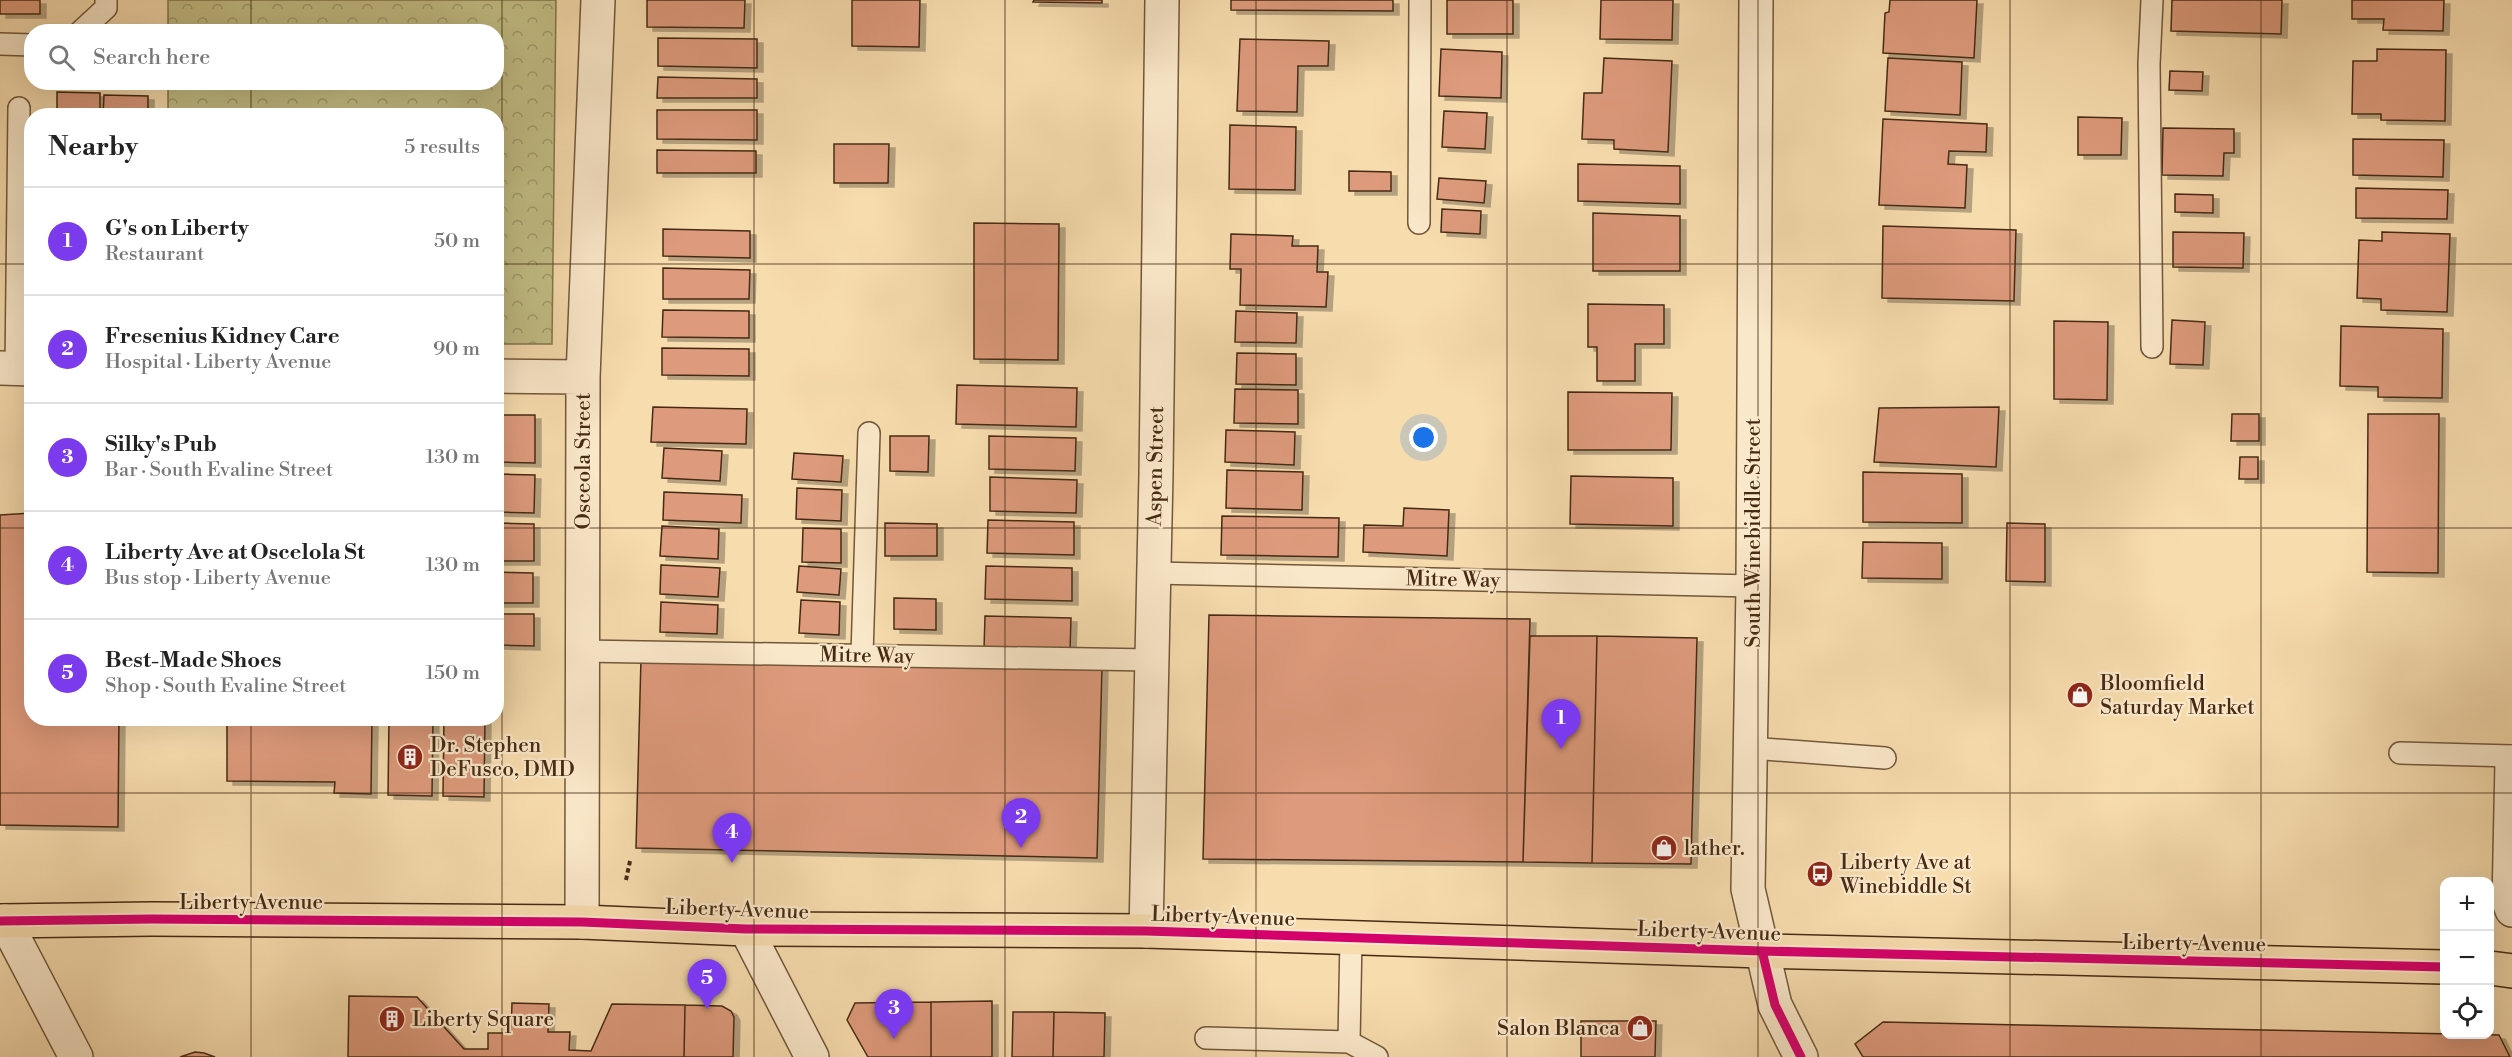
<!DOCTYPE html>
<meta charset="utf-8">
<style>
body{margin:0;font-family:"Libre Bodoni",serif;background:#f6f6f6;color:#222}
.controls{position:absolute;right:18px;bottom:18px;display:grid;overflow:hidden;border-radius:12px;box-shadow:0 6px 24px #0002}
.controls button{width:54px;height:54px;display:grid;place-items:center;padding:0;border:0;border-bottom:2px solid #e0e0e0;background:#fff;color:#222;font:30px sans-serif}
.you{position:absolute;left:1424px;top:438px;width:21px;height:21px;margin:-15px;border:4px solid #fff;border-radius:50%;background:#1a73e8;box-shadow:0 0 0 9px #1a73e833}
.badge{display:grid;place-items:center;width:39px;height:39px;border-radius:50%;background:#7c3aed;color:#fff;font-size:20px;font-weight:700}
.pin{position:absolute;translate:-50% -50px;filter:drop-shadow(0 2px 3px #0008)}
.pin::after{content:'';position:absolute;top:32px;width:21px;height:18px;background:inherit;clip-path:polygon(0 0,100% 0,50% 100%)}
.list{margin:0;padding:0;list-style:none}
h2{display:flex;justify-content:space-between;align-items:center;height:78px;margin:0;padding:0 24px;font-size:26px}
h2 small{font-size:20px;font-weight:400;color:#767676}
.list li{display:grid;grid-template-columns:39px 1fr auto;gap:18px;align-items:center;box-sizing:border-box;height:108px;padding:0 24px;border-top:2px solid #e0e0e0}
.list b{display:block;font-size:22px;white-space:nowrap}
.list p{margin:0;font-size:20px;white-space:nowrap;color:#767676}
.list em{font-size:20px;font-style:normal;color:#767676}
.icon{flex:none;width:33px;height:33px;fill:none;stroke:currentColor;stroke-width:2;stroke-linecap:round;stroke-linejoin:round}
.map{position:relative;flex:none;width:2512px;height:1057px;overflow:hidden}
.search{position:absolute;background:#fff;box-shadow:0 6px 24px #0002;left:24px;top:24px;width:480px;height:66px;display:flex;align-items:center;gap:15px;box-sizing:border-box;padding:0 21px;border-radius:24px;color:#767676;font-size:22px}
.panel{position:absolute;background:#fff;box-shadow:0 6px 24px #0002;left:24px;top:108px;width:480px;height:618px;border-radius:24px}
.map>svg:first-child{display:block}
.park{fill:url(#park-crowns);stroke:#84754d;stroke-width:1.5}
.building{fill:#dd9a7b;stroke:#462b14;stroke-width:1.5;filter:url(#shadow)}
.lines{fill:none;stroke-linecap:round;stroke-linejoin:round}
.service-casing{stroke:#72573a;stroke-width:24}
.minor-casing{stroke:#72573a;stroke-width:36}
.primary-casing{stroke:#462b14;stroke-width:36}
.path{stroke:#462b14;stroke-width:4;stroke-dasharray:4.5 3;stroke-linecap:butt}
.service{stroke:#fae8ca;stroke-width:21}
.minor{stroke:#fae8ca;stroke-width:33}
.primary{stroke:#f7dcae;stroke-width:33}
.cycleway-casing{stroke:#fae8ca;stroke-width:13}
.cycleway{stroke:#d6006c;stroke-width:9}
.grid{fill:none;stroke:#462b14;stroke-width:1.5;stroke-opacity:0.55}
.labels{text-anchor:middle;stroke-width:4.5;stroke-linejoin:round;paint-order:stroke}
.street-label{font-size:21px;fill:#462b14;stroke:#fae8ca}
.poi-label{font-size:21px;fill:#462b14;stroke:#fae8ca;text-anchor:start}
</style>
<div class="map">
<svg width="2512" height="1057" viewBox="0 0 2512 1057">
<defs>
<pattern id="park-crowns" width="20" height="18" patternUnits="userSpaceOnUse" patternTransform="scale(1.5)"><rect width="20" height="18" fill="#c3bf86"/><path d="M2 6a3 3 0 1 1 6 0M12 15a3 3 0 1 1 6 0" fill="none" stroke="#a09b6c"/></pattern>
<filter id="shadow"><feDropShadow dx="6" dy="4" stdDeviation="0" flood-color="#0004"/></filter>
</defs>
<rect width="100%" height="100%" fill="#f7dcae"/>
<filter id="stains"><feTurbulence type="fractalNoise" baseFrequency=".00333" numOctaves="4"/><feColorMatrix values="0 0 0 0 .2 0 0 0 0 .09 0 0 0 0 .02 0 0 0 .5 -.17"/></filter>
<radialGradient id="worn" r=".72"><stop offset=".6" stop-color="#630" stop-opacity="0"/><stop offset="1" stop-color="#630" stop-opacity=".3"/></radialGradient>
<path class="park" d="M168 0H556L552 344H497L496 116 168 115V83L496 82V32L168 31Z"/>
<path class="building" d="M0 0H40V14H0Z
M647 0H745L744 28 647 27Z
M852 0H920L919 47 852 46Z
M1034 0H1102V3L1033 2Z
M1231 0H1393V11L1231 10Z
M1447 0H1513V34H1447Z
M1601 0H1673L1672 40 1600 39Z
M1890 0H1977L1974 58 1883 53 1885 13 1889 12Z
M2172 0H2282L2281 34 2171 31Z
M2352 0H2444L2443 31 2383 30 2384 19H2352Z
M658 38 757 39V68L658 66Z
M1240 39 1329 41 1328 66H1298L1297 112 1237 111Z
M1441 49 1502 52 1501 98 1439 96Z
M2377 49 2446 50 2445 121 2381 120V114H2352L2353 61H2377Z
M1604 58 1672 61 1668 152 1614 149V140L1582 139 1584 93H1602Z
M1888 58 1962 62 1960 115 1885 111Z
M2170 71 2203 72 2202 91 2169 90Z
M658 77 757 79V98H657Z
M57 92 100 93V116H57Z
M104 95 148 96V116H103Z
M657 110H757V140L657 139Z
M346 111H380V116H346Z
M1444 111 1487 113 1485 149 1442 147Z
M2078 117 2122 118 2121 155H2078Z
M1883 119 1987 124 1986 152 1949 151 1948 164 1967 165 1965 208 1879 205Z
M1230 125 1296 127 1295 190 1229 189Z
M2163 128 2234 129V153H2224L2223 176 2162 175Z
M2353 139 2444 140 2443 177 2353 175Z
M834 144H889L888 183H834Z
M657 150 756 151V173H657Z
M1578 164 1680 166V204L1578 201Z
M1349 171 1391 172V191H1349Z
M1439 178 1486 181 1484 203 1437 199Z
M2356 188 2448 190 2447 219 2356 218Z
M2175 194 2213 195V213L2175 212Z
M1442 209 1481 211 1480 234 1441 232Z
M1593 213 1680 216V271H1593Z
M974 223 1059 224 1058 360 974 359Z
M1883 226 2016 230 2014 301 1882 298Z
M663 229 750 231V258L663 256Z
M2173 232 2244 233 2243 268 2173 267Z
M2382 232 2450 234 2447 312 2381 310V299L2357 298 2359 240 2382 241Z
M1231 234 1293 236 1292 246H1318L1317 272H1328L1326 307 1240 305 1241 269H1230Z
M663 268 750 270 749 299H663Z
M1588 304 1664 305V344H1635V381H1597V347H1588Z
M663 310 749 311V338L662 337Z
M1236 311 1297 313 1296 343 1235 342Z
M2172 320 2205 322 2203 365 2170 364Z
M2054 321 2108 322 2107 400 2054 399Z
M2341 326 2443 329 2442 398 2378 397V387L2340 386Z
M662 348 749 349V376L662 375Z
M1237 353 1296 354V385L1236 384Z
M957 385 1077 388 1076 427 956 424Z
M1235 389 1298 390V424L1234 423Z
M1568 392 1672 393 1671 450H1568Z
M653 407 747 409 746 444 651 442Z
M1999 407 1996 467 1874 462 1879 408Z
M2232 414H2259V441H2231Z
M2368 414H2439L2438 573 2367 572Z
M496 415H535V463L496 462Z
M1226 430 1295 432 1294 465 1225 462Z
M890 436H929L928 472 890 471Z
M989 436 1076 438 1075 471 989 469Z
M664 448 722 451 720 481 662 478Z
M794 453 843 456 841 482 792 479Z
M2240 457H2258V479H2239Z
M1227 470 1303 472 1302 510 1226 508Z
M1863 472 1962 474V523L1863 522Z
M496 474 535 475 534 513 496 512Z
M1571 476 1673 478V526L1570 524Z
M990 477 1077 480 1076 513 990 511Z
M797 488 842 490 841 521 796 519Z
M664 492 742 495 741 523 663 520Z
M1404 508 1449 510 1447 556 1363 552 1364 525 1403 526Z
M32 513V718H119L118 827 0 825V515Z
M1222 516 1339 518 1338 557 1221 555Z
M988 520 1074 522V555L987 553Z
M496 523 534 524V561H496Z
M885 523 937 524V556H885Z
M2007 523 2045 524V582L2006 581Z
M662 526 719 529 718 559 660 556Z
M803 528 841 529V563L802 562Z
M1863 542 1942 543V579L1862 578Z
M661 565 720 568 718 597 660 594Z
M799 566 841 569 839 595 797 592Z
M986 566 1072 568V601L985 599Z
M496 572 533 573V603H496Z
M894 598 936 599V630L894 629Z
M801 600 840 602 839 635 799 633Z
M661 602 718 605 717 634 660 632Z
M496 614H534V646L496 645Z
M1209 615 1530 619 1523 862 1203 859Z
M985 616 1071 618 1070 651 984 649Z
M1530 636H1597L1592 863 1523 862Z
M1597 636 1697 638 1691 864 1592 863Z
M641 658 1102 667 1097 858 636 848Z
M227 718H372L371 794 334 793 335 782 227 781Z
M389 718H433L432 796 388 795Z
M444 718H485L484 797 443 796Z
M349 996 417 997 464 1049H488V1033H511L512 1003 549 1004 548 1032H570L569 1050 591 1051 612 1004 685 1005 684 1057H348Z
M992 1001V1057H931V1002Z
M931 1002V1057H868L847 1020 855 1003Z
M685 1005 722 1006 731 1011 734 1017 733 1057H684Z
M1013 1012H1054L1053 1057H1012Z
M1054 1012 1105 1013 1104 1057H1053Z
M1581 1021H1656L1655 1057H1581Z
M1883 1022 2499 1035 2510 1057H1863L1855 1044Z
M195 1052 204 1053 215 1057H180Z"/>
<g class="lines">
<defs>
<path id="service" d="M2152 0 2149 64 2152 347
M80 32 106 8V0
M0 44 32 45
M1419 223 1420 0
M16 369 19 108
M1153 573 1753 586
M582 651 1151 660
M862 655 869 433
M1751 748 1885 758
M2400 753 2512 756
M1351 938 1349 1042 1377 1057
M1206 1038 1349 1042"/>
<path id="minor" d="M1756 0 1753 586 1748 889 1775 1005 1801 1057
M0 368 32 369
M496 376 583 377
M2512 762 2509 902 2512 910
M5 921 76 1057
M582 922 583 377 598 0
M746 929 812 1057
M1146 931 1156 474 1162 0"/>
<path id="primary" d="M0 921 152 919 582 922 746 929 1146 931 1762 951 2444 967
M2490 968 2512 971"/>
</defs>
<use href="#service" class="service-casing"/>
<use href="#minor" class="minor-casing"/>
<use href="#primary" class="primary-casing"/>
<path class="path" d="M626 880 630 861"/>
<use href="#service" class="service"/>
<use href="#minor" class="minor"/>
<use href="#primary" class="primary"/>
<defs>
<path id="cycleway" d="M0 921 152 919 582 922 746 929 1146 931 1762 951 2444 967
M1762 951 1775 1005 1801 1057"/>
</defs>
<use href="#cycleway" class="cycleway-casing"/>
<use href="#cycleway" class="cycleway"/>
</g>
<path class="grid" d="M251 0V32M502 0V1057M754 0V1057M1005 0V1057M1256 0V1057M1507 0V1057M1758 0V1057M2010 0V1057M2261 0V1057M251 82V116M0 264H32M496 264H2512M0 528H32M496 528H2512M251 718V1057M0 793H2512"/>
<defs>
<symbol id="shop-disc" viewBox="-11 -11 22 22"><circle r="9.5" fill="#8f2418" stroke="#fae8ca"/><path d="M-5-2.5h2.3a2.7 3.5 0 0 1 5.4 0H5L5.5 6h-11ZM-1.5-2.5h3a1.5 2.3 0 0 0-3 0Z" fill="#fff"/></symbol>
<symbol id="building-disc" viewBox="-11 -11 22 22"><circle r="9.5" fill="#8f2418" stroke="#fae8ca"/><path d="M-4-6H4V6H1V3H-1V6H-4ZM-2.5-4.3h1.7v1.8h-1.7ZM.8-4.3h1.7v1.8H.8ZM-2.5-1h1.7V.8h-1.7ZM.8-1h1.7V.8H.8Z" fill="#fff"/></symbol>
<symbol id="bus-disc" viewBox="-11 -11 22 22"><circle r="9.5" fill="#8f2418" stroke="#fae8ca"/><path d="M-5-6H5V4H4V6H2V4H-2V6H-4V4H-5ZM-3.5-4V0h7V-4ZM-3.5 1.2v1.5H-2V1.2ZM2 1.2v1.5H3.5V1.2Z" fill="#fff"/></symbol>
</defs>
<g fill-rule="evenodd">
<use href="#shop-disc" x="2065" y="680" width="30" height="30"/>
<use href="#building-disc" x="395" y="742" width="30" height="30"/>
<use href="#shop-disc" x="1649" y="833" width="30" height="30"/>
<use href="#bus-disc" x="1805" y="859" width="30" height="30"/>
<use href="#building-disc" x="377" y="1004" width="30" height="30"/>
<use href="#shop-disc" x="1625" y="1013" width="30" height="30"/>
</g>
<g class="labels">
<g class="street-label">
<text transform="translate(583 461) rotate(-90)" y="7">Osceola Street</text>
<text transform="translate(1155 466) rotate(-89)" y="7">Aspen Street</text>
<text transform="translate(1753 533) rotate(-90)" y="7">South Winebiddle Street</text>
<text transform="translate(1453 579) rotate(1)" y="7">Mitre Way</text>
<text transform="translate(867 655) rotate(1)" y="7">Mitre Way</text>
<text x="251" y="909">Liberty Avenue</text>
<text transform="translate(737 909) rotate(2)" y="7">Liberty Avenue</text>
<text transform="translate(1223 916) rotate(2)" y="7">Liberty Avenue</text>
<text transform="translate(1709 931) rotate(2)" y="7">Liberty Avenue</text>
<text transform="translate(2194 943) rotate(1)" y="7">Liberty Avenue</text>
</g>
<g class="poi-label">
<text x="2100" y="690">Bloomfield<tspan x="2100" dy="24">Saturday Market</tspan></text>
<text x="430" y="752">Dr. Stephen<tspan x="430" dy="24">DeFusco, DMD</tspan></text>
<text x="1684" y="855">lather.</text>
<text x="1840" y="869">Liberty Ave at<tspan x="1840" dy="24">Winebiddle St</tspan></text>
<text x="412" y="1026">Liberty Square</text>
<text x="1620" y="1035" text-anchor="end">Salon Blanca</text>
</g>
</g>
<rect width="100%" height="100%" filter="url(#stains)"/>
<rect width="100%" height="100%" fill="url(#worn)"/>
</svg>
<div class="controls">
<button>+</button>
<button>−</button>
<button><svg class="icon" aria-label="locate" viewBox="0 0 24 24"><circle cx="12" cy="12" r="6"/><path d="M12 2v4M12 18v4M2 12h4M18 12h4"/></svg></button>
</div>
<div class="you"></div>
<div class="pin badge" style="left:1561px;top:749px">1</div>
<div class="pin badge" style="left:1021px;top:848px">2</div>
<div class="pin badge" style="left:894px;top:1039px">3</div>
<div class="pin badge" style="left:732px;top:863px">4</div>
<div class="pin badge" style="left:707px;top:1009px">5</div>
<div class="search"><svg class="icon" aria-label="search" viewBox="0 0 24 24"><circle cx="10" cy="10" r="6"/><path d="M15 15l6 6"/></svg>Search here</div>
<section class="panel">
<h2>Nearby<small>5 results</small></h2>
<ul class="list">
<li><span class="badge">1</span><div><b>G's on Liberty</b><p>Restaurant</p></div><em>50 m</em></li>
<li><span class="badge">2</span><div><b>Fresenius Kidney Care</b><p>Hospital · Liberty Avenue</p></div><em>90 m</em></li>
<li><span class="badge">3</span><div><b>Silky's Pub</b><p>Bar · South Evaline Street</p></div><em>130 m</em></li>
<li><span class="badge">4</span><div><b>Liberty Ave at Oscelola St</b><p>Bus stop · Liberty Avenue</p></div><em>130 m</em></li>
<li><span class="badge">5</span><div><b>Best-Made Shoes</b><p>Shop · South Evaline Street</p></div><em>150 m</em></li>
</ul>
</section>
</div>
